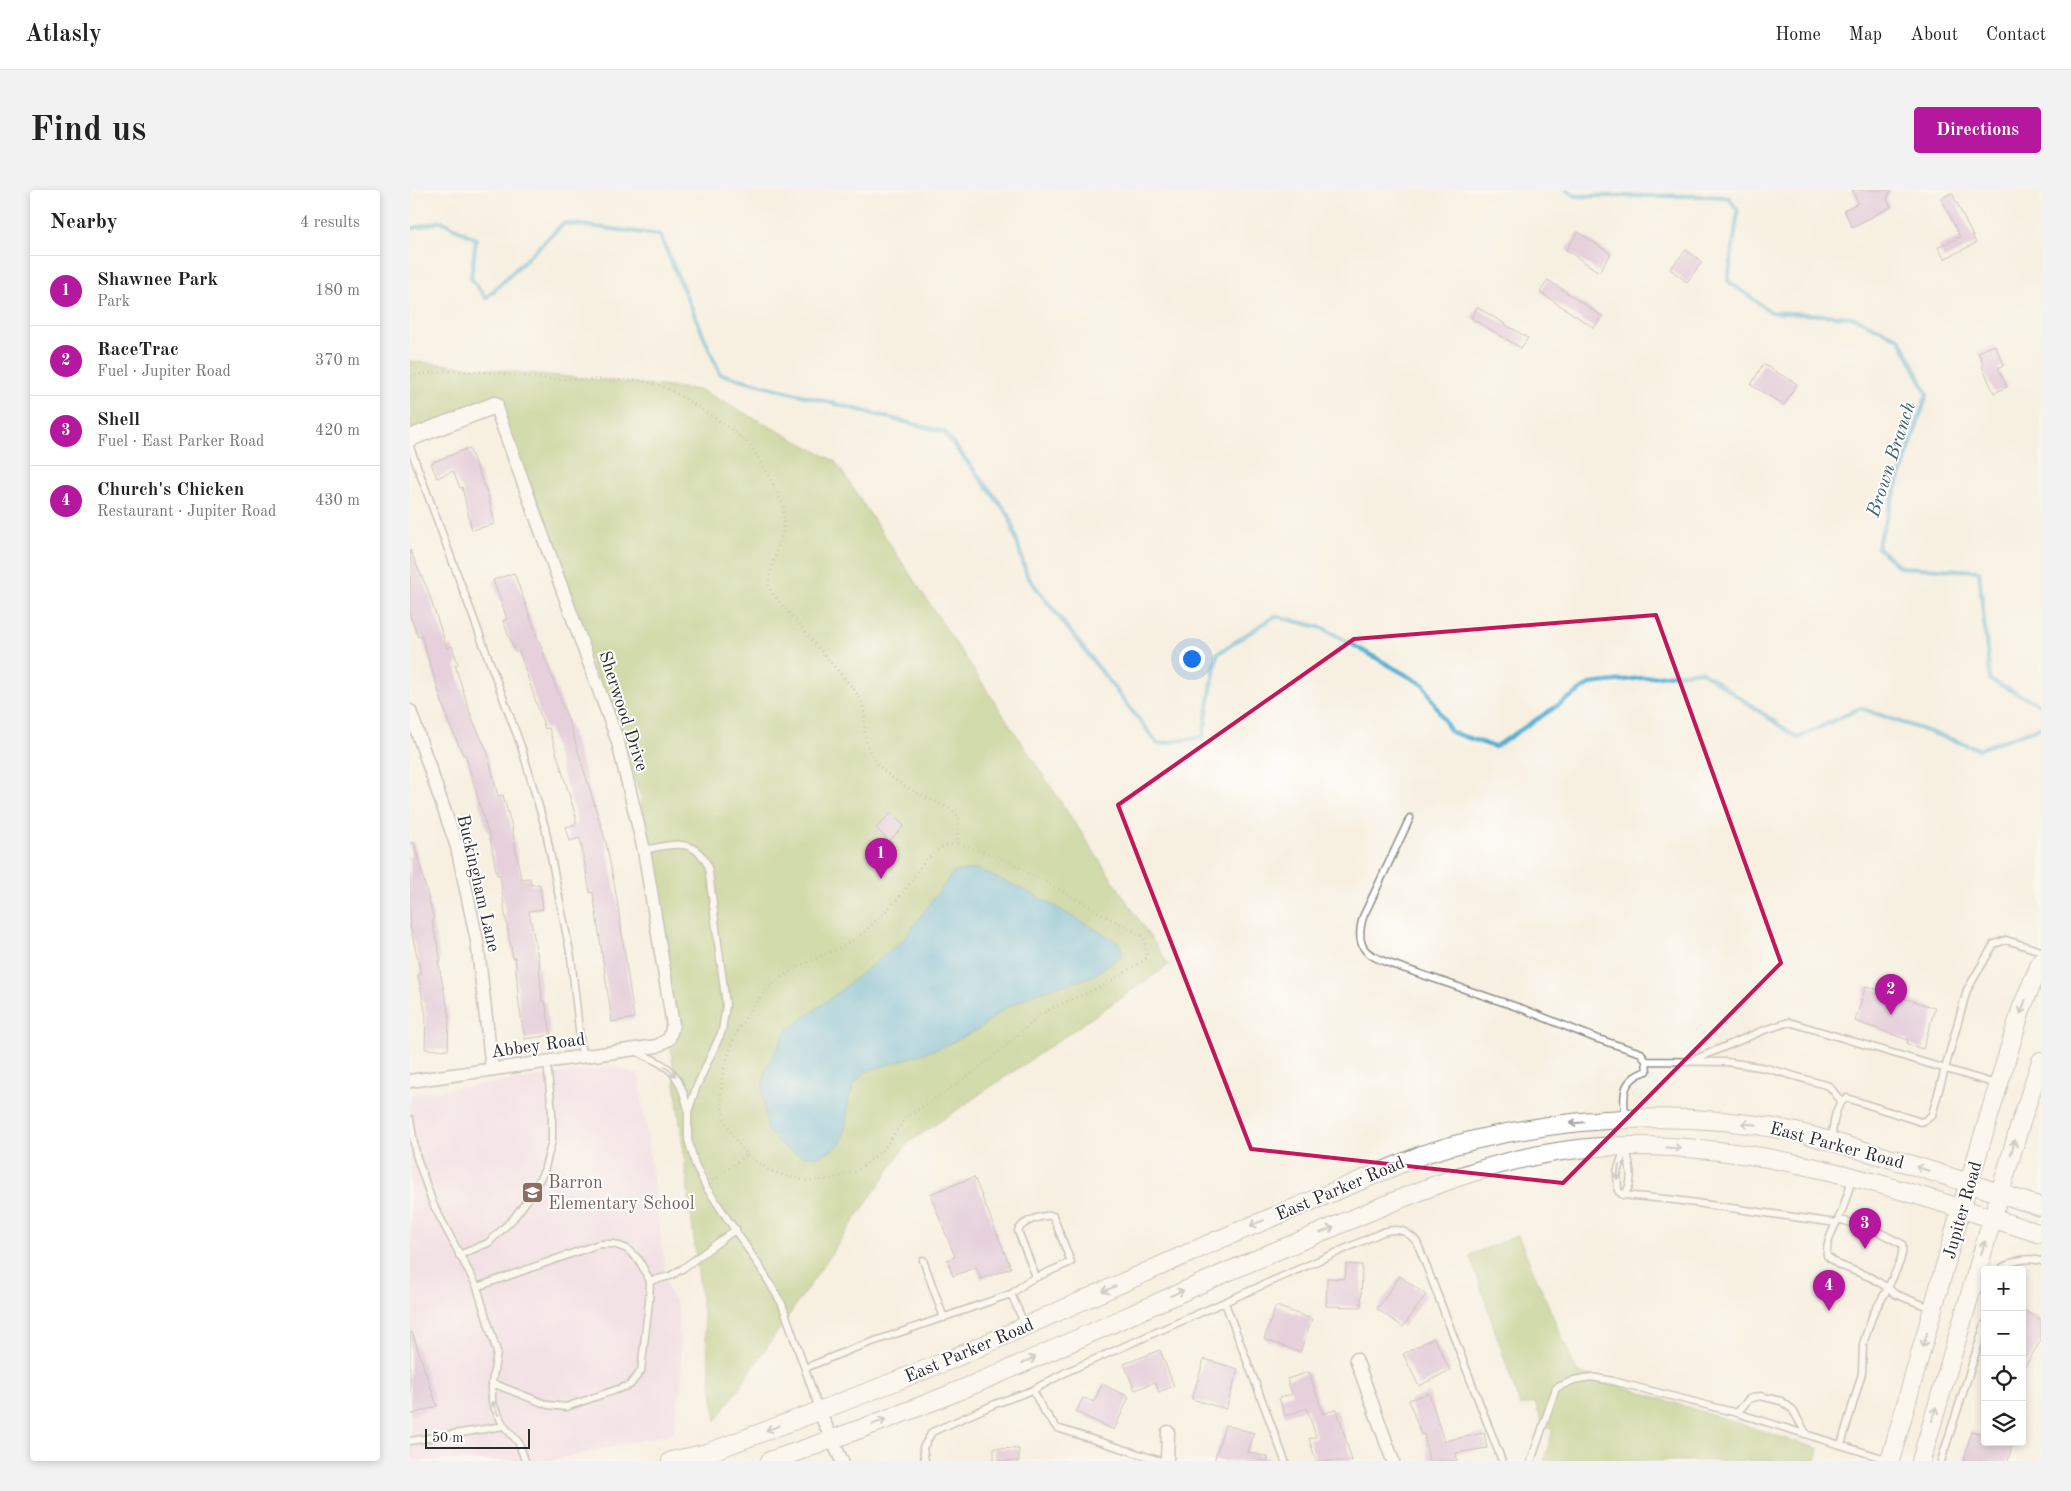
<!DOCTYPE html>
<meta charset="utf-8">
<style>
body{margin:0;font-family:"Old Standard TT",serif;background:#f2f2f2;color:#222}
.controls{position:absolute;right:15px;bottom:15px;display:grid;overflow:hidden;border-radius:5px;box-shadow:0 2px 8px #0003}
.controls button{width:45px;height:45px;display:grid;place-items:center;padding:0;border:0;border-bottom:1px solid #e0e0e0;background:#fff;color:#222;font:25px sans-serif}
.scale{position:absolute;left:15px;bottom:12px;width:105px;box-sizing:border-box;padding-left:5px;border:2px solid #2b2b2b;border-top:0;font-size:14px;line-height:18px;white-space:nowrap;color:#2b2b2b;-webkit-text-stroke:4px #fff;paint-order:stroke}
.you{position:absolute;left:781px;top:468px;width:18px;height:18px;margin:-12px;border:4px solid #fff;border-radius:50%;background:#1a73e8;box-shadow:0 0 0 8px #1a73e833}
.badge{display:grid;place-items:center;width:32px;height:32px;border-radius:50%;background:#b5179e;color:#fff;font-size:16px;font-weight:700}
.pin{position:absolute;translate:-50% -41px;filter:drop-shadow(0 1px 2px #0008)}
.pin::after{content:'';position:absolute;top:26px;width:18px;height:15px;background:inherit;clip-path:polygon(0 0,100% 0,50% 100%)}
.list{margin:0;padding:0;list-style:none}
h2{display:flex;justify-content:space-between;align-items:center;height:65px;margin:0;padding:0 20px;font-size:21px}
h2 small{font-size:16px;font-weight:400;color:#767676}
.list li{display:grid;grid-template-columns:32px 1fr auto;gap:15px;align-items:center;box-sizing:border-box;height:70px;padding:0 20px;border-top:1px solid #e0e0e0}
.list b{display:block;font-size:19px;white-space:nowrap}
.list p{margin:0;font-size:16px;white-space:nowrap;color:#767676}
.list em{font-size:16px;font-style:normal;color:#767676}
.icon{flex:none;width:28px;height:28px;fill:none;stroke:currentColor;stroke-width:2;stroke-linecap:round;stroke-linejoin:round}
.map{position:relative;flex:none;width:1631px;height:1271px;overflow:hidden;border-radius:5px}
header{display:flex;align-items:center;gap:30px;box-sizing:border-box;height:70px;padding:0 25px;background:#fff;border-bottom:1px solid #e0e0e0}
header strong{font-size:24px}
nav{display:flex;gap:28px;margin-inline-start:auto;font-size:18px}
.intro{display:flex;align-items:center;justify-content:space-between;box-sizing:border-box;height:120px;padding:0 30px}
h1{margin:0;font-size:35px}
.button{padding:12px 22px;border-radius:5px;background:#b5179e;color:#fff;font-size:18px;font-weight:700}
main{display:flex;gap:30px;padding:0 30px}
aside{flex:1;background:#fff;border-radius:5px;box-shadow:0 2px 8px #0003}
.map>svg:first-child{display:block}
.built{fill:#edd0e8}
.green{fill:#a4c067;stroke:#687649}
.water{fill:#54afd2;stroke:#406d7e}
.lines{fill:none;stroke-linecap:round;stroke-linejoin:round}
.stream{stroke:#54afd2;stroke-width:4.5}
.building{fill:#cfa8d2}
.service-casing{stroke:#918e86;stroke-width:9}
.minor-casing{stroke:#918e86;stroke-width:15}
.tertiary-casing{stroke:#918e86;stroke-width:19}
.secondary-casing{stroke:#918e86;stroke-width:20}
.path{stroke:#918e86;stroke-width:2.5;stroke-dasharray:1 4;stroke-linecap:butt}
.service{stroke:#fff;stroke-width:6}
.minor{stroke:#fff;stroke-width:12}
.tertiary{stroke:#fff;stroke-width:16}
.secondary{stroke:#fff;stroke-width:18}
.oneway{stroke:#a0a0a0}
.marked{fill:none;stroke:#c2185b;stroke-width:4;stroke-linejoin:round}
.labels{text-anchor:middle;stroke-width:4;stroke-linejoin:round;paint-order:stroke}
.street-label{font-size:18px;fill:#2b2b2b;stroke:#fff}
.education-label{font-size:18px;fill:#785e54;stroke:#fff;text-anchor:start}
.water-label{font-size:19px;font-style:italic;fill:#3b606e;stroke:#fff}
</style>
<header>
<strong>Atlasly</strong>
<nav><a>Home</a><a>Map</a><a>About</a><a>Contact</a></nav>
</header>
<div class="intro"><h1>Find us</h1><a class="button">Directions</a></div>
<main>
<aside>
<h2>Nearby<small>4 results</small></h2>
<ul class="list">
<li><span class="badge">1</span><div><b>Shawnee Park</b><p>Park</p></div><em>180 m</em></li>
<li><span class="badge">2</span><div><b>RaceTrac</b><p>Fuel · Jupiter Road</p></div><em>370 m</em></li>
<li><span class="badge">3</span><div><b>Shell</b><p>Fuel · East Parker Road</p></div><em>420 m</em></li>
<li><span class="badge">4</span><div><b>Church's Chicken</b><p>Restaurant · Jupiter Road</p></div><em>430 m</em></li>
</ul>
</aside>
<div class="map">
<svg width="1631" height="1271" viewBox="0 0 1631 1271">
<rect width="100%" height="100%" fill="#fff"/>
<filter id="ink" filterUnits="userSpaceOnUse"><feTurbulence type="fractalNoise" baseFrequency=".02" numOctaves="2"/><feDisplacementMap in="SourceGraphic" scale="10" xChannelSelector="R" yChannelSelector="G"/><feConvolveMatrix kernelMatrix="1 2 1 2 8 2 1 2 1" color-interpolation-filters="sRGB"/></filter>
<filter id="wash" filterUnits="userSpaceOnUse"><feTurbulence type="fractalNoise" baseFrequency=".0096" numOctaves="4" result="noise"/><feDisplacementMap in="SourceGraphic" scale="20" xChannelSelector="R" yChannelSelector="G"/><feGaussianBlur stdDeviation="1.12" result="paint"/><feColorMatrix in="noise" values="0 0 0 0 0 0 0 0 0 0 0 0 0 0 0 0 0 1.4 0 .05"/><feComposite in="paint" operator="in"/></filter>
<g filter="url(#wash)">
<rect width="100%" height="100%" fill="#f7f0e1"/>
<path class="built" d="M205 877 229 885 258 1100 268 1116 272 1191 263 1243 141 1271H0V904Z"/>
<path class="green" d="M0 171 291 200 425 271 759 775 497 954 306 1231 230 604 85 216 0 255Z
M1108 1045 1167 1182 1409 1259 1406 1271H1134L1143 1239 1133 1234 1125 1213 1110 1216 1060 1065Z"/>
<path class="water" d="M567 679 619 702 710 753 712 765 683 786 626 803 594 819 569 839 533 857 455 882 443 896 438 913 436 935 431 954 411 966H391L371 955 357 940 352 901 355 881 377 840 421 808 494 749 543 682Z"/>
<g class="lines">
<path class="stream" d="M1157 0 1166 6H1301L1319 8 1328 21 1318 91 1361 122 1443 127 1490 149 1517 204 1467 357 1490 377 1569 381 1580 490 1631 515
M0 39 31 31 66 49 61 88 76 108 154 33 250 45 310 184 534 242 599 325 617 386 748 554 793 547 807 464 865 426 913 438 1014 495 1041 542 1085 557 1180 494 1291 481 1388 548 1450 518 1569 559 1631 537"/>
</g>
<g id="blocks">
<path class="building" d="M1442 0H1481L1477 9 1481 17 1442 37 1434 20 1448 13Z
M1542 3 1566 53 1534 69 1528 57 1550 47 1531 8Z
M1168 42 1201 64 1189 82 1156 60Z
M1276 60 1292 72 1277 92 1260 79Z
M1138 90 1192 126 1184 138 1130 102Z
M1067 117 1118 148 1111 158 1061 128Z
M1585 155 1594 175 1588 178 1597 197 1584 203 1572 176 1574 175 1568 162Z
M1353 174 1387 194 1374 215 1341 195Z
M59 258 78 305 85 334 62 340 52 297 50 298 43 281 27 288 21 273Z
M0 360 17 398 37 458 42 456 48 474 45 475 61 526 77 561 88 606 93 605 102 637 111 689 120 688 121 695 130 694 133 719 119 721 129 773 132 811H135L141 845 115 849 109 815 105 767 103 768 95 724 90 685H87L79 643H78L55 564 53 565 38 531 11 445 8 447 0 426Z
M104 383 161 538 196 652 207 709 224 828 202 832 183 702 180 703 170 648 160 651 156 637 166 634V627L139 538 135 539 109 461 105 462 93 431 97 429 83 390Z
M481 623 494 636 479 651 466 638Z
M4 652 24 730 22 731 31 771H28L39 826 38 860 15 859 16 825 8 785 11 784 0 735V653Z
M1456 796 1525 818 1513 859 1497 854 1498 850 1445 831Z
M564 987 601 1078 571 1089 566 1077 543 1086 537 1070 545 1067 520 1004Z
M936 1074 952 1075 951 1117 916 1116 917 1088 935 1089Z
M990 1086 1016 1105 993 1137 967 1119Z
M866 1116 902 1129 890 1162 854 1149Z
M1612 1119 1631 1130V1150L1612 1181Z
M2 1142 27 1216 0 1225V1143Z
M1024 1148 1040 1180 1009 1196 993 1164Z
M750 1160 764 1196 749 1202 745 1192 725 1200 714 1174Z
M794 1169 828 1179 816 1219 782 1209Z
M899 1182 913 1224 927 1219 942 1271H906L899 1249 906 1247 897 1218 875 1226 869 1208 882 1204 877 1189Z
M692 1194 719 1207 704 1240 666 1222 673 1208 684 1212Z
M1019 1203 1034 1251 1074 1243 1077 1258 1046 1263 1047 1271H1019L1014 1244 1011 1245 999 1210Z
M815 1235 844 1243 838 1262 858 1267V1271H804Z
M1561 1241 1575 1245V1252H1603L1598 1271H1554Z
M584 1258 609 1259V1271H584Z"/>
</g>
</g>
<g filter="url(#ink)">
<use href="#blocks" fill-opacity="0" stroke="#918e86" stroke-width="1"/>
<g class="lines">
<defs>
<path id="service" d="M0 257 111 556 135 637 161 767 172 867
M1000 628 953 727C944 759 956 765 984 775L1113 819 1185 848 1231 863 1236 871 1237 881C1212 889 1212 905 1216 928
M234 660C261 655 284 646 298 676L316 815 312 841 286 898 278 922V949L285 974 296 997 350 1077 372 1114 409 1219
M225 861C260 877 269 880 278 920
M1236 871 1317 872 1356 878 1419 896 1431 911
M1281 871 1352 841 1379 832 1586 894
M0 929 6 965 23 1014 67 1097 87 1162 82 1193V1213L94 1236 109 1253 115 1271
M1421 950C1424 936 1423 915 1437 908L1511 932 1516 930 1522 925 1557 800 1584 754 1596 750 1631 761
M1215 958 1207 982 1208 1001 1213 1005 1265 1010 1426 1033
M1213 1005C1226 994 1219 973 1216 958
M1428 1029 1465 1040 1492 1054C1495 1068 1483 1085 1478 1098L1462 1088 1427 1074 1417 1066C1415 1051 1426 1035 1432 1021 1436 1010 1439 998 1443 987
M49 1065 78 1053 103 1029 121 1005 134 981 142 951V922L137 872
M513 1070 534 1128
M1592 1080 1593 1077C1605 1070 1618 1067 1631 1071
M240 1091 260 1086 272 1079 326 1039
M67 1097 189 1054H204L217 1059 229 1070 240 1091 239 1111 231 1181 220 1195 156 1217 138 1215 82 1193
M601 1104 618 1091 661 1072 643 1026C633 1025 613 1030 608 1041L626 1087
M815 1113 875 1271
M395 1178 442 1159 601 1104 615 1135
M623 1200 656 1182 973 1042C989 1037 997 1041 1007 1052L1092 1271
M1327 1223 1339 1209 1350 1206 1371 1211 1382 1219 1396 1243
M0 1251 94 1236
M1431 1255 1452 1183 1453 1154 1463 1124 1478 1098 1485 1104 1521 1118
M515 1271 513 1258 522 1242 585 1214 623 1200 633 1220 647 1238 751 1271
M1121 1271 1146 1198 1164 1190 1181 1187 1203 1191 1327 1223 1479 1270
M1531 1271 1575 1134"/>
<path id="minor" d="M0 521 47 657 67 751 82 879
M0 891 247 856 259 849 263 835 234 660 208 552 85 215
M946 1169 983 1271
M409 1221 432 1271
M757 1271 758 1242"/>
<path id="tertiary" d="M0 248 85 215"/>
<path id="secondary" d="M261 1271 297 1263 409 1221 540 1170 808 1050 1014 964C1128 928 1264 917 1381 941 1401 945 1420 951 1440 957 1504 974 1567 996 1631 1017
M360 1271C421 1250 483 1228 543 1203 662 1154 777 1097 895 1049 993 1008 1082 964 1190 957 1345 948 1487 998 1631 1044
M1480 1271 1551 1019 1612 817 1631 772
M1511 1271 1610 935 1631 871"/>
</defs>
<use href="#service" class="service-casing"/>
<use href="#minor" class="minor-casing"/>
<use href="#tertiary" class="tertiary-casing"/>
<use href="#secondary" class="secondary-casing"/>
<path class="path" d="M0 186 35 181 75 182 138 189 229 190 252 196 274 208 320 238 341 256 367 301 373 316 374 327 372 343 359 387V396L362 403 446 502C449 507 452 511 453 516 456 527 453 539 456 550 464 589 510 603 542 620L549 627 547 653C514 659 509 683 491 705 480 718 468 729 456 740 433 761 398 768 373 786 334 814 300 881 315 929 319 942 328 954 337 964L303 991
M337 965 360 981 395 991 422 989 447 981 474 959 495 928 549 893 590 861 629 826 642 818 693 796 737 768 734 747 594 669 547 653"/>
<use href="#service" class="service"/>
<use href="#minor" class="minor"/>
<use href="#tertiary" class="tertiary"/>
<use href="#secondary" class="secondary"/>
</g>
<defs><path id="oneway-shaft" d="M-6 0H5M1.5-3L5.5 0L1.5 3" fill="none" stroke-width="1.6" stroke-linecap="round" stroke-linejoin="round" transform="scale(1.25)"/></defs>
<g class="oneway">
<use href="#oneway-shaft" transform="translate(1613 817) rotate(110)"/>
<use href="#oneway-shaft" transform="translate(260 881) rotate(40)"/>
<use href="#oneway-shaft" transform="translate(1167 933) rotate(175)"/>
<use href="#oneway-shaft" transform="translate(1339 934) rotate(-174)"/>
<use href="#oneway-shaft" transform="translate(1603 957) rotate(-74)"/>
<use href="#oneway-shaft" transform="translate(1264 958) rotate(4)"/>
<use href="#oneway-shaft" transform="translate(1513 979) rotate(-162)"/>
<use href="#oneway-shaft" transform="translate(1208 982) rotate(97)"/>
<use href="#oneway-shaft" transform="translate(847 1033) rotate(157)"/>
<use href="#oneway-shaft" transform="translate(917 1040) rotate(-22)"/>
<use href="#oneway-shaft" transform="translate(1573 1058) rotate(-73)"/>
<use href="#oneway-shaft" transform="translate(699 1099) rotate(156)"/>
<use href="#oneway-shaft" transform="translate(767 1103) rotate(-24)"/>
<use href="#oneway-shaft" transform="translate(1515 1150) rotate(106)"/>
<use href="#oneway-shaft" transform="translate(619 1170) rotate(-24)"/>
<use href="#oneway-shaft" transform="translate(85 1218) rotate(-114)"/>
<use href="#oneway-shaft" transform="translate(1524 1224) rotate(-74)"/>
<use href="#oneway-shaft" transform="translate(469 1232) rotate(-21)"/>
<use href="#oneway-shaft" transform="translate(363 1238) rotate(160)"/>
</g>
</g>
<path d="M0 0H1631V1271H0ZM1246 425 1371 773 1153 993 841 959 708 615 944 449Z" fill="#f7f0e1" fill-opacity=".55" fill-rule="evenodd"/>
<path class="marked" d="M1246 425 1371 773 1153 993 841 959 708 615 944 449Z"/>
<defs>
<symbol id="school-square" viewBox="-11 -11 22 22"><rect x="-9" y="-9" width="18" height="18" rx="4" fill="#8d6e63" stroke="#fff"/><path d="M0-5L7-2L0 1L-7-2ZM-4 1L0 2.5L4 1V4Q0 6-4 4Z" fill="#fff"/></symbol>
</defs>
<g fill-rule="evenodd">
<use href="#school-square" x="110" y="990" width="25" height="25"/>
</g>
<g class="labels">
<g class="street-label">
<text transform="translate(214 521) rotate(72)" y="6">Sherwood Drive</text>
<text transform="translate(69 693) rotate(77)" y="6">Buckingham Lane</text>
<text transform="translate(128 855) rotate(-8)" y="6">Abbey Road</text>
<text transform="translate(1427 955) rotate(15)" y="6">East Parker Road</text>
<text transform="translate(930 998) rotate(-23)" y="6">East Parker Road</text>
<text transform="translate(1552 1020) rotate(-74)" y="6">Jupiter Road</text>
<text transform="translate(559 1160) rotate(-23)" y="6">East Parker Road</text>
</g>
<g class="education-label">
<text x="138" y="998">Barron<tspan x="138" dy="21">Elementary School</tspan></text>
</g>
<g class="water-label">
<text transform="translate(1480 269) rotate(-72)" y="7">Brown Branch</text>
</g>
</g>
</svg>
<div class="controls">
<button>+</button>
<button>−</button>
<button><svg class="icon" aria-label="locate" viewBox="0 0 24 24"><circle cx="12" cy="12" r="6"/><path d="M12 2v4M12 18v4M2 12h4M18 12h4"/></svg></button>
<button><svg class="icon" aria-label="layers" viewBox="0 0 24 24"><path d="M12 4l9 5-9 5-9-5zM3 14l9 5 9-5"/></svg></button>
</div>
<div class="scale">50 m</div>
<div class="you"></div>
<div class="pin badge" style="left:471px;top:689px">1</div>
<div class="pin badge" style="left:1481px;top:825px">2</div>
<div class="pin badge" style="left:1455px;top:1059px">3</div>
<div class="pin badge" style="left:1419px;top:1121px">4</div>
</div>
</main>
